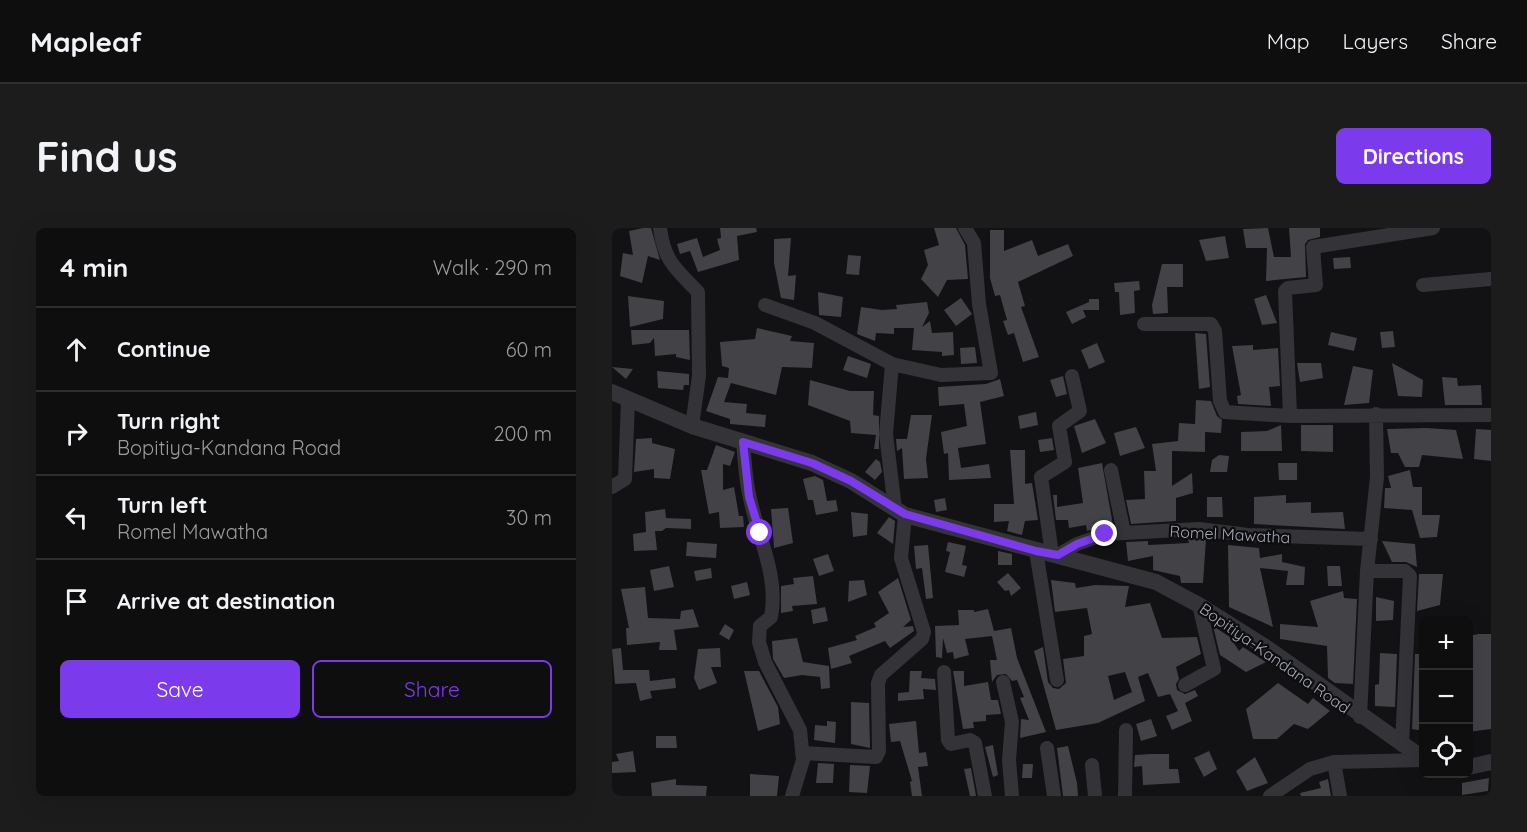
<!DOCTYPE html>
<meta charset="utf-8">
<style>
body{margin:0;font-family:Quicksand,sans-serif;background:#1c1c1d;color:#f1f3f6}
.controls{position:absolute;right:18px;bottom:18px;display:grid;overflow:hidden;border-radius:9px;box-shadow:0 6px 24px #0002}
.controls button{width:54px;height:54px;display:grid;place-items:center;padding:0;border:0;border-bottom:2px solid #2e2e2f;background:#0e0e0f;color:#f1f3f6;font:30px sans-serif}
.stop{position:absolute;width:18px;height:18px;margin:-14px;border:4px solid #7c3aed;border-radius:50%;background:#fff}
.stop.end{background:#7c3aed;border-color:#fff;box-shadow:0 2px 6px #0008}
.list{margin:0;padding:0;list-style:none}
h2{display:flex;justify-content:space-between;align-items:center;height:78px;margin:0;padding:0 24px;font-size:26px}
h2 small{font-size:20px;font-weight:400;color:#9b9c9e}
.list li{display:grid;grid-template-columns:39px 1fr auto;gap:18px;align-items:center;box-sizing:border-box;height:84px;padding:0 24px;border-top:2px solid #2e2e2f}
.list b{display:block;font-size:22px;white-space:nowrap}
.list p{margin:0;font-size:20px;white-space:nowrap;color:#9b9c9e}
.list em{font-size:20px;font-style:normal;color:#9b9c9e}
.actions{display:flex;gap:12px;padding:18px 24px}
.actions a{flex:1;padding:14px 0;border:2px solid #7c3aed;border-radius:9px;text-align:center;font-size:21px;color:#7c3aed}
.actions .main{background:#7c3aed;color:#fff}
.icon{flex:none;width:33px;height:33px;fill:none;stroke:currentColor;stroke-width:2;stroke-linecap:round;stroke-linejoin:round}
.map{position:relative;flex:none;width:879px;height:568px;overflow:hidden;border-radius:9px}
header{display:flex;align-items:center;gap:36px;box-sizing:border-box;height:84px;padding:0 30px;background:#0e0e0f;border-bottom:2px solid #2e2e2f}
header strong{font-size:28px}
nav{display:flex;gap:33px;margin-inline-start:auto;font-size:21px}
.intro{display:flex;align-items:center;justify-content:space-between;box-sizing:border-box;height:144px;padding:0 36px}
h1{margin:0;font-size:42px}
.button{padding:15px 27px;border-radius:9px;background:#7c3aed;color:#fff;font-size:21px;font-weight:700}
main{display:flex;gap:36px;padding:0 36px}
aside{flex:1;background:#0e0e0f;border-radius:9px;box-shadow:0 6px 24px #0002}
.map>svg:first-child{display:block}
.building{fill:#424247;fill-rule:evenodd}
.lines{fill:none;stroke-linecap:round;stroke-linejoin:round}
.minor{stroke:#343438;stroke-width:14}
.tertiary{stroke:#343438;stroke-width:16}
.route{stroke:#7c3aed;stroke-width:8}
.labels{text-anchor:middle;stroke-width:4.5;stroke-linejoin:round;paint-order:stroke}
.street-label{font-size:16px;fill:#a5a8b3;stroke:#0d0d0f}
</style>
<header>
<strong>Mapleaf</strong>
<nav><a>Map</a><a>Layers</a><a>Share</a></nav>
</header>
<div class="intro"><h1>Find us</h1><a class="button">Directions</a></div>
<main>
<aside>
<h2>4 min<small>Walk · 290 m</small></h2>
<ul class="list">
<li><svg class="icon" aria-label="ahead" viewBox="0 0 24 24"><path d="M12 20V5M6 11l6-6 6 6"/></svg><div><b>Continue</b></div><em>60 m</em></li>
<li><svg class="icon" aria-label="right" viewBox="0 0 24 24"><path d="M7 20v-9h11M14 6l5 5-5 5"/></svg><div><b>Turn right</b><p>Bopitiya-Kandana Road</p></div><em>200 m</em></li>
<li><svg class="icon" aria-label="left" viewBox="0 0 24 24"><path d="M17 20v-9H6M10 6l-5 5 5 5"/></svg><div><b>Turn left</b><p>Romel Mawatha</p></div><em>30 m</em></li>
<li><svg class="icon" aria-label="arrive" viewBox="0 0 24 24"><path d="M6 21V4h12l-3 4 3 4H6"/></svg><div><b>Arrive at destination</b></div></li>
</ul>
<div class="actions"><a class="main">Save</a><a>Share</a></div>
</aside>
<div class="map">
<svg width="879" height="568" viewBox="0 0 879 568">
<rect width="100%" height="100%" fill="#121214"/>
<path class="building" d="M31 0H39L48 32 36 28 30 55 8 48 11 25 21 27 17 3Z
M108 0H144L145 4 125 8 127 32 86 44 78 23 68 26 65 16 85 10 91 29 108 22 105 11 109 10Z
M322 0H344L353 17 356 51 335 52 326 69 309 51 316 37 312 22 327 17Z
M656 0 662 29H679L677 0H708V9L696 12 693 16 694 49 654 53 655 20H634L631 1Z
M378 2H392V23L420 12 426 28 456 16 461 28 406 54 413 78 409 79 427 129 411 134 402 105 396 107 391 93 395 92 388 67 383 68 378 50Z
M613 8 617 30 594 33 587 12Z
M179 10 176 48 184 47 182 72 169 70 162 35V11Z
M236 27 249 28 247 47 234 46Z
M738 29 739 40 722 41 721 30Z
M550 36H571V59H555L556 85 541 86 540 77Z
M527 53 528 62 522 63 523 85 508 87 507 64H503L502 55Z
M206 64 231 69 229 89 207 87Z
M654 67 665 95 650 97 642 71Z
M16 68 52 73 51 91 18 99Z
M349 70 360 86 344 98 332 82Z
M477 71H487V82H471L474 89 460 96 454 84 477 74Z
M315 74 317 85 310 99 318 93 320 105 341 104 342 127 330 128V124L300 122 302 100H282V106L264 105 263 113 245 106 249 79 270 82 285 81 284 77Z
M145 100 180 108 178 113 202 115 200 140 170 139 164 167 119 155 112 174 135 176 134 185 154 187 153 199 118 196V191L94 183 106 149 116 150 117 140 110 138 108 114 143 111Z
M19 102H77L78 132 64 129V126L43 128 42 110 38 115 20 117Z
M781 103 783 119 770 120 768 104Z
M719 104 745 110 742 123 716 117Z
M583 105 594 106 598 159 587 161Z
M485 115 493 134 477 141 469 122Z
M641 117V122L666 120 668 158 657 159 659 178 626 176 625 168 629 167 620 118Z
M363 119 365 135 349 136 348 120Z
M236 128 259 136 255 150 231 142Z
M685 135H709L711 150 688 154Z
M780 135 811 152 810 169 786 168Z
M741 138 761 142 757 175 732 177Z
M0 139 21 141 14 151Z
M45 143 77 146V157H72L71 162 46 160Z
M451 148 455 166 444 169 438 152Z
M830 149 845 150 846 158 869 157 870 177H833Z
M388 151 392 168 368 174 374 216 346 220 349 240 377 236 379 250 337 252 336 225 332 226 329 204 355 198 352 176 327 178 326 159 374 156Z
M198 152 238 163H262L261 187 267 188V221H262L264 207 239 205 238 193 196 177Z
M584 172 599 173 605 188 610 192 609 205 593 204V224L560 223V258L580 245 581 265 564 270V293L519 296 514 272 533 271 532 243H544L540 216 566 213 567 195 583 196Z
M424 184 426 197 408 201 406 188Z
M299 187H320L314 231 316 250 292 251 290 220 285 223 284 211H295Z
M483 191 494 215 470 225 462 198Z
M669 197 670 223H629V204L655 203Z
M689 197H721V224L689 223Z
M524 199 533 220 508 228 502 205Z
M815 200 844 202 851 231 810 227 807 239H793L786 225H779L775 201Z
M864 201 879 202V233L862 231Z
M40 210V215L63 221 58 251 42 250V241L22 244 24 211Z
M440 210 442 222 428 224 426 212Z
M104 217 123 224 118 238 111 236V262L122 259 127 288H131L132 299 108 300 107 284 97 286 89 242H95Z
M398 222H413V256L420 255 426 292 413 293 410 307 395 303 397 293 382 294V276H402Z
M607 227 617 228 615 244H598L600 232Z
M264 231 268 234 270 244 263 252 253 244Z
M490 235 501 297 475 303 474 297 457 300 456 292H444L441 267H445V279L471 275 466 240Z
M666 235H685V252H667Z
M798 242 801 259H810V287H828L825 309 808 310 800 282 772 280 773 260H779L776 248Z
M203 248 211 252 215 273 224 272 226 283 204 287 201 272H196L191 251Z
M674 267V275L699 274V285L731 284 733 301 642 296V269Z
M595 269H610L611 289H595Z
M333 270 335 282 324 284 322 272Z
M176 280 181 315 162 320 159 281Z
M53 281 54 290 79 291V301L54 300 50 303H43L45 322 22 323 21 306 34 304 33 284Z
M239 284 256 286 255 307 241 309Z
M277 289 283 293 281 316 265 305Z
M576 311H594L591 355H569L568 348 541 342V328L516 333 514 314 536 313V317L577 315Z
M770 313 803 316 805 339 794 334H780Z
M75 314 105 316 104 330 74 328Z
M336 314 354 318 350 337 355 338 352 349 333 344 338 324 334 323Z
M316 317 321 370 314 371 310 340 304 341 302 318Z
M616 317 647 320 648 330 670 326V334L693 339 692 357H674L676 343 648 340 661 399 617 379Z
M386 323 400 326V337H386Z
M216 326 222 343 207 348 201 331Z
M57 338 62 359 42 363 38 342Z
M715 338H728L730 358H716Z
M99 340 100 350 84 353 82 343Z
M396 345 409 360 399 368 397 362 393 363 385 354Z
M807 346H831L828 377 805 383Z
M201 348 205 376 180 378 181 383 169 385V358L182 356 181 350Z
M286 350 299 392 291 399 301 398 302 403 278 420 273 413 237 428 240 435 219 441 216 420 245 412 243 408 264 399 262 395 277 385 266 364Z
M252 352 255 367 236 374 237 353Z
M439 352 463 355 464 360 483 357 517 358 513 379 538 375 550 410 585 409 589 426 564 439 567 451 564 456 565 462 573 466 583 462 586 468 573 475 580 493 560 502 554 488 566 483 558 466 546 469 536 445 526 449 533 473 486 495 444 502 422 423 431 419 436 454 441 460 447 461 454 455 451 431 472 428V408L480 406 475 380 443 384ZM513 444 520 464 502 472 496 448Z
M135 354 138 367 122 371 119 358Z
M33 359 36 390 68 391 69 383 81 381 87 399 62 402 65 422H47L48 414 15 417 14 400H17L9 361Z
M731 363 732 370 745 371 741 456 723 455 716 450 715 418 668 411V396L706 399 698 373Z
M764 369 782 373 781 392 764 393Z
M213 379 216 393 201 396 199 382Z
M376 381 382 403 399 400 405 430 434 504 408 510 409 491 417 492 408 470 412 469 405 452 400 453 394 446 385 447 380 454 378 432H385L380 408 353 411 357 427 342 431 341 424 335 425 331 410 330 430 324 429 323 398 347 397 346 382H362V384Z
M113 396 122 402 117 412 107 406Z
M601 398 618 409 627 423 631 419 654 434 634 444 608 427Z
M867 406H879V501L856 504V408Z
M185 410 191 434 217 438 218 460 209 461 208 449 190 447 172 450 161 431 160 413Z
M9 420 11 442H37L38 453 63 450 64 460 38 463 40 470 28 473 24 455 3 456 0 421Z
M108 420 109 439H99L105 455 87 462 82 450 86 421Z
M768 425 785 426 783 479 763 478V457L767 456Z
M803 426H812V503L800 501Z
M132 443H147L166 479 168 496 146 503Z
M298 443H310L309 450 323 451 324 462 311 461 312 471 286 473V465L297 464Z
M341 443H352V458L376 454 379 472H386L389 486 374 487V493L361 494 362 500 351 501Z
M666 455 696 476 701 470 718 483 696 501 682 496 665 511H641L634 481Z
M239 474 257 475 258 520 239 516Z
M539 491 545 508 529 513 524 496Z
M215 493 224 494 223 515 202 512 203 497 215 498Z
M304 493 307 525 314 524 316 538 306 539 310 568H300L298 554 300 553 288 513 279 514 277 496Z
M44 508H64L65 520H44Z
M381 517 386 547 381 549 373 519Z
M456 518 465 555 466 568H451L445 520Z
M21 523 24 544 0 545V534L7 533 4 526Z
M597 523 605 541 592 549 582 530Z
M539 526H557V541H566L568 555 531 557 530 538 522 539 523 527Z
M643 529 656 555 635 563 624 543Z
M206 535 222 536 221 555H204Z
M411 536H421L420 550H410Z
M238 537 258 538 255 565 237 564Z
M359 540 364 568H358L352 541Z
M138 546 167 548 165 568H138Z
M877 550 876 563 850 567V555Z
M64 551V557L95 558 94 568H40L39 555Z
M716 551 719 568H689L688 565 709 560 707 554Z"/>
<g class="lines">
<path class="minor" d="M48 0C52 33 64 41 86 64L87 148 80 198
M811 57 879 51
M153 77 203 95 280 136 329 147 379 145 367 76 362 15 353 0
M532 96H599L603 103 608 173 613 184 678 188 879 187
M280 136 274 206 283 281
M678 188 673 63 676 60 704 57 701 19 821 0
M131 214C133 232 133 252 138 270 146 310 167 348 159 389L148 398 147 414 153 434 188 502 191 532 180 568
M499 242 512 305
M0 259 13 251 16 172
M424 323 445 452
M440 326 429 249 453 234 447 198 468 183 460 148
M446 327 465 316 493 306 512 305 587 301 636 307 759 311
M755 343H793L798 348 790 517
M332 444 336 512 339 516 358 512 363 515 373 568
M391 454 400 494 397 532 400 568
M573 457 602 441 587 377
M748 489 755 343 765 249 764 186
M435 520 442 568
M190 525 264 529 267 523 266 455 269 447 310 411 312 404 289 330 293 287
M722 534 728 568
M480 537 483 568
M513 568 514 502
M658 568 698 541 722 534 812 532"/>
<path class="tertiary" d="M0 164 80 198 200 235 239 253 293 287 544 354 587 377 655 420 812 531
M856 539 879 534"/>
</g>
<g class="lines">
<path class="route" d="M148 305 137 269 131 214 200 235 239 253 293 286 424 323 446 327 465 316 493 306"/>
</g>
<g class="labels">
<g class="street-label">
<text transform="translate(618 306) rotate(3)" y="6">Romel Mawatha</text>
<text transform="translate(663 430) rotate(35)" y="6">Bopitiya-Kandana Road</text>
</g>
</g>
</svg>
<div class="controls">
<button>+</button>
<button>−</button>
<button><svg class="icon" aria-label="locate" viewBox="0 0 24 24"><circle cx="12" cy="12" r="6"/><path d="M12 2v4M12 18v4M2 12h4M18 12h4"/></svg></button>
</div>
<div class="stop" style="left:148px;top:305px"></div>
<div class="stop end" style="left:493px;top:306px"></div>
</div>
</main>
